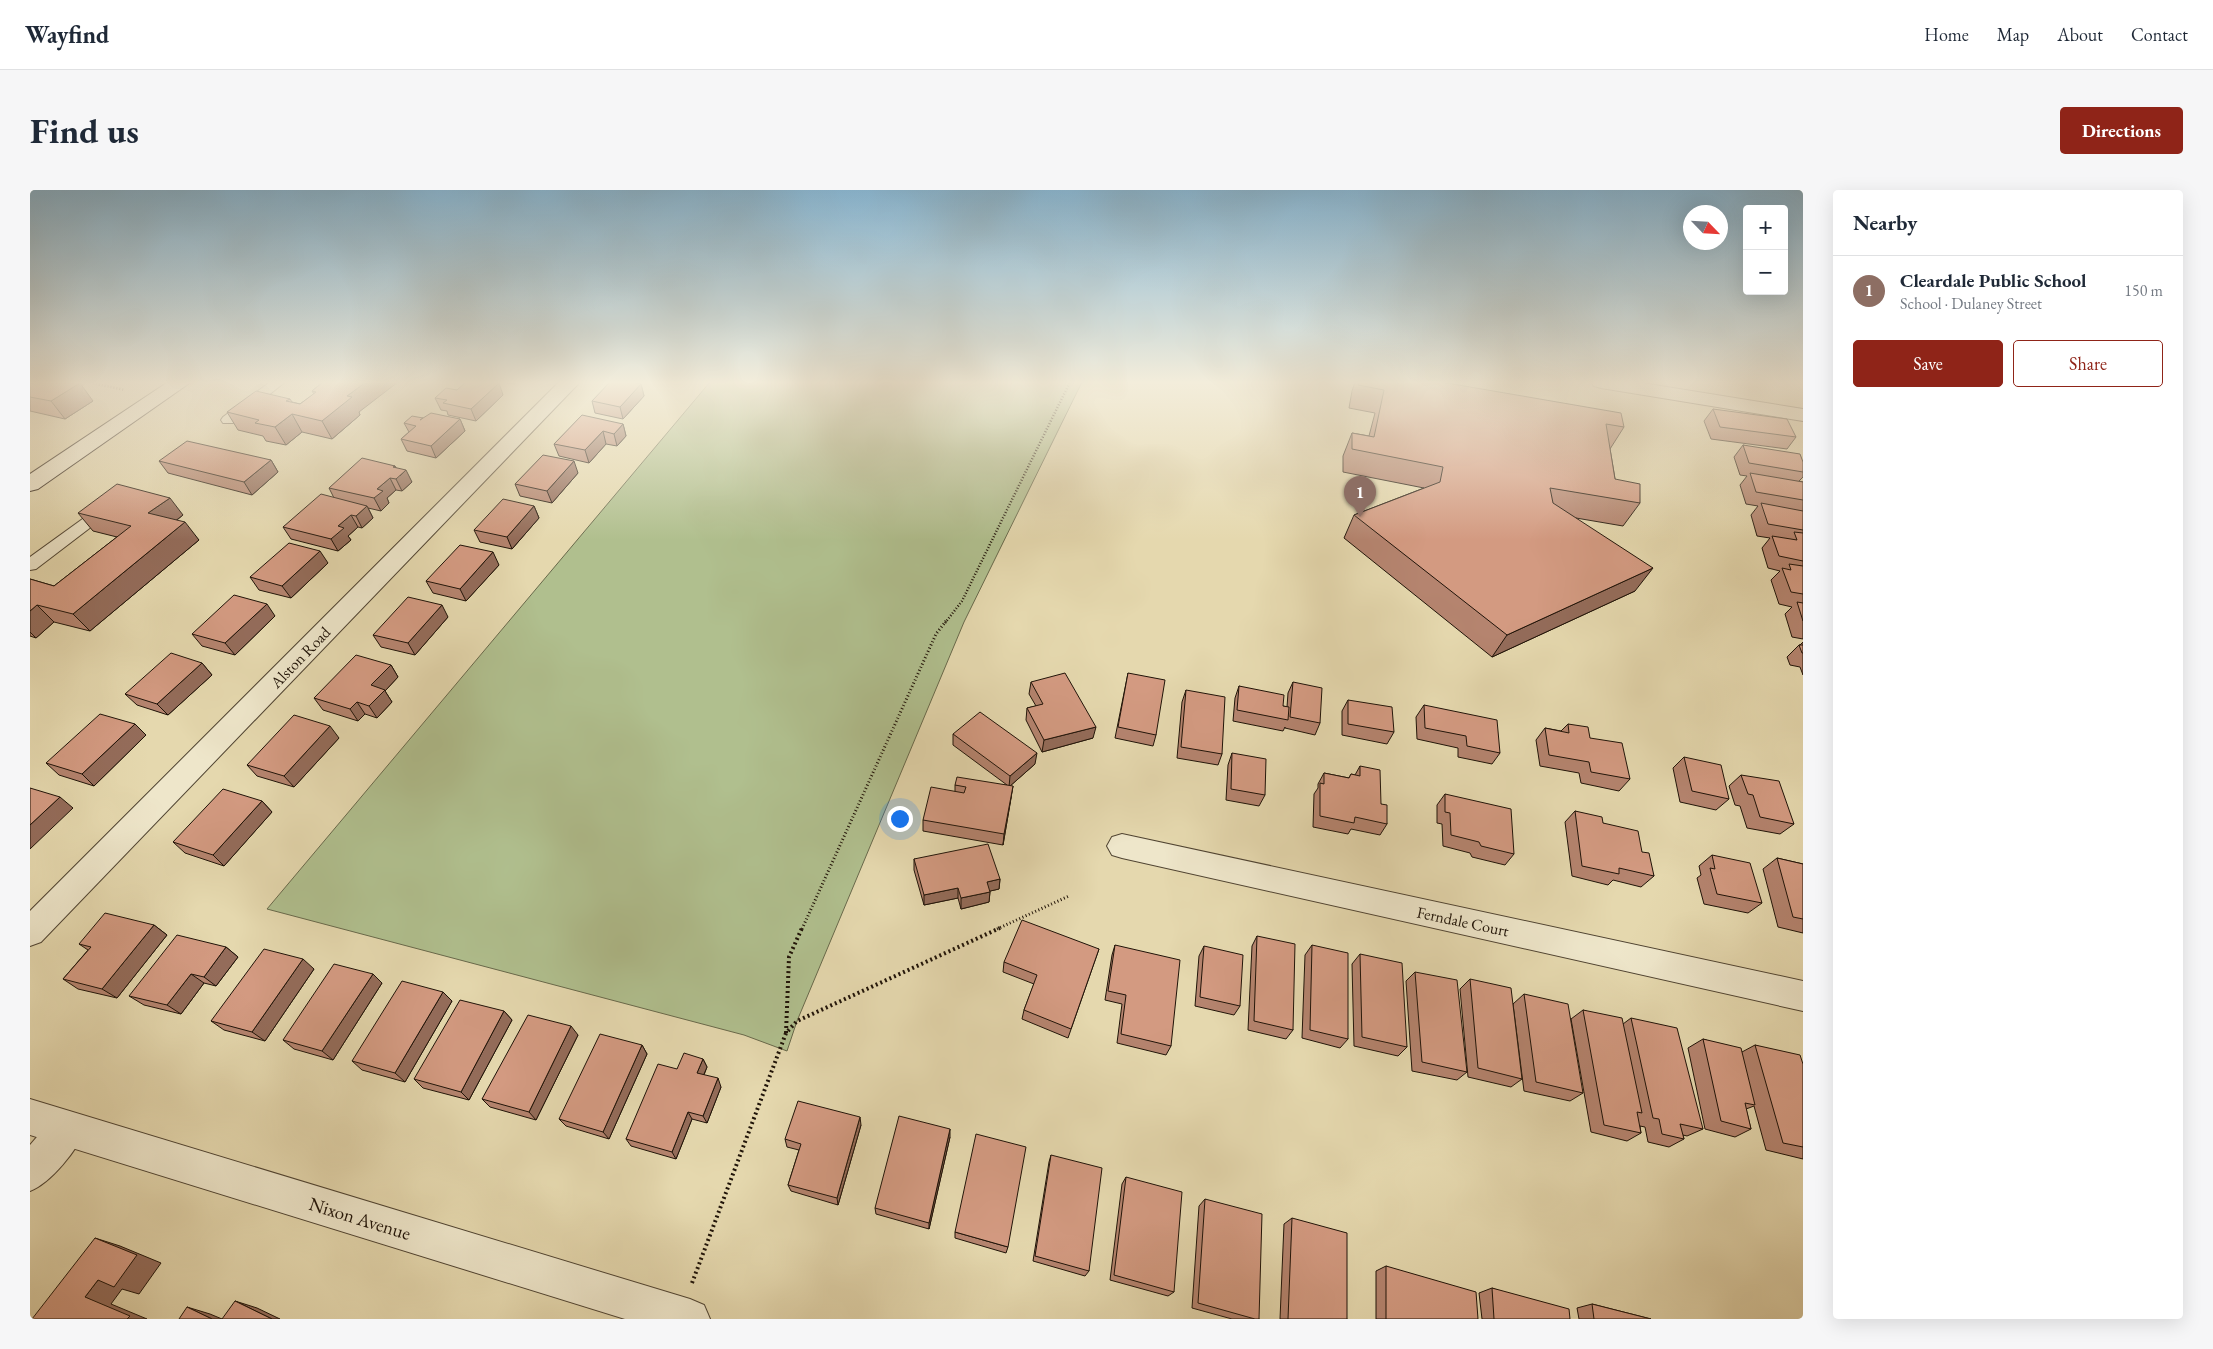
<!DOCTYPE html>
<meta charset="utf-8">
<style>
body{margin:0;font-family:"EB Garamond",serif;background:#f6f6f7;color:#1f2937}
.controls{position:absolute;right:15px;top:15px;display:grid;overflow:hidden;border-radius:5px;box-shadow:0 5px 20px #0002}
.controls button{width:45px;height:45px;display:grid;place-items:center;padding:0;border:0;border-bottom:1px solid #e0e1e3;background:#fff;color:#1f2937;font:25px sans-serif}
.compass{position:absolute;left:1653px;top:15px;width:45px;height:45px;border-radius:50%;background:#fff;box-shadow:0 5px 20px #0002;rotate:115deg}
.you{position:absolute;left:869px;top:628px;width:18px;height:18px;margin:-12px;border:4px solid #fff;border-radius:50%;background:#1a73e8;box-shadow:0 0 0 8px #1a73e833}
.badge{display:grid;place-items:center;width:32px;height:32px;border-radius:50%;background:#8f2418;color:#fff;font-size:16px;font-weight:700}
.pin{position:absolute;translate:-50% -41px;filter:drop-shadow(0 1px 2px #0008)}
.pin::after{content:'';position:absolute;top:26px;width:18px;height:15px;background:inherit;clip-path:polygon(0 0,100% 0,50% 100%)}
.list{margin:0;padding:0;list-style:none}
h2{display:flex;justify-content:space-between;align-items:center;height:65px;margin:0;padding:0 20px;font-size:21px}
h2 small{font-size:16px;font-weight:400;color:#747a83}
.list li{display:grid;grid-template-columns:32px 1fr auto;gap:15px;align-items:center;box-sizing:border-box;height:70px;padding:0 20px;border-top:1px solid #e0e1e3}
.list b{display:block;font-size:19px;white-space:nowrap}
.list p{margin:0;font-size:16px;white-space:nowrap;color:#747a83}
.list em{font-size:16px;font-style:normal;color:#747a83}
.actions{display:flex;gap:10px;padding:15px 20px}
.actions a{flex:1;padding:11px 0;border:1px solid #8f2418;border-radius:5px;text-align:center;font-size:18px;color:#8f2418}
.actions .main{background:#8f2418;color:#fff}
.map{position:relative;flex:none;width:1773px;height:1129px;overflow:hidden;border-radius:5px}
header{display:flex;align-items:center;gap:30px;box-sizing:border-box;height:70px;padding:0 25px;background:#fff;border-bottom:1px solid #e0e1e3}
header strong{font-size:24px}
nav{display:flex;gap:28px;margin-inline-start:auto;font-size:18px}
.intro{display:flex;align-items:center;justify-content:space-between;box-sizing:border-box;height:120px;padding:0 30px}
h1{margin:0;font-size:35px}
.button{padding:12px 22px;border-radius:5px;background:#8f2418;color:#fff;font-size:18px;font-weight:700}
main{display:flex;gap:30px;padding:0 30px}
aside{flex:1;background:#fff;border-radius:5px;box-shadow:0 5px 20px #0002}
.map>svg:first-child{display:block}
.green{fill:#b0bf8e;stroke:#68694b}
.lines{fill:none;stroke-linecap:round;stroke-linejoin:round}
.service-casing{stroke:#504432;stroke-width:2}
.minor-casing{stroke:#504432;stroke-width:2}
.tertiary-casing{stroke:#504432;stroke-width:2}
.secondary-casing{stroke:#1f1308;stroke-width:2}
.path-far2{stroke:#1f1308;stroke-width:2.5;stroke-dasharray:1 2;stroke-linecap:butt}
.path-far1{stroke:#1f1308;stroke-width:3;stroke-dasharray:1 2.5;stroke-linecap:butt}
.path{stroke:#1f1308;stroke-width:4;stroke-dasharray:2 3;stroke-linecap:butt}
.service{fill:#eee6ca;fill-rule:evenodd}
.minor{fill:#eee6ca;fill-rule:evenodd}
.tertiary{fill:#eee6ca;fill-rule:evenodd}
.secondary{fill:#eee6ca;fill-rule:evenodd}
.wall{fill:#b5846f;stroke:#1f1308}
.shaded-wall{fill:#946c5a;stroke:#1f1308}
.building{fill:#d39a81;stroke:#1f1308}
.labels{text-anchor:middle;stroke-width:4;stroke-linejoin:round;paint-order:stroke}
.street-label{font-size:16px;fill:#1f1308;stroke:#eee6ca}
.near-street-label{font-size:19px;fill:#1f1308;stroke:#eee6ca}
</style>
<header>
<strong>Wayfind</strong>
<nav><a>Home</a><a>Map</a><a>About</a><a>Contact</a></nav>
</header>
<div class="intro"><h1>Find us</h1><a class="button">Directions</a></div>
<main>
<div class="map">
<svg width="1773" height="1129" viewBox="0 0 1773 1129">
<rect width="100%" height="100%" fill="#e5d8ae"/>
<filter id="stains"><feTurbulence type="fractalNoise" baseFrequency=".004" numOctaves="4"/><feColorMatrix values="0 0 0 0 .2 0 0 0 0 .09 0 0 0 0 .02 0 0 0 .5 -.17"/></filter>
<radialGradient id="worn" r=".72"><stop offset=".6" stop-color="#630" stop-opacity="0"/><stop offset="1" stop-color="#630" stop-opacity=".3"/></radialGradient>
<path class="green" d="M680 192H1052L934 432 767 831 757 861 714 845 237 719Z"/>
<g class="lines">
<defs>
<path id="service" d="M240 192H255L203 233H193L191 230 193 227Z
M77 313 82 315 85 318 82 321 6 379 0 380V367L72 315Z"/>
<path id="minor" d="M529 192H550L11 752 0 756V721Z
M1561 192H1606L1773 219V231L1571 198 1564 196Z
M1092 644 1773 791V821L1092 668 1082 665 1077 656 1082 647Z
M38 921 51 926 56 939C47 960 21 993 0 1001V955L25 926Z"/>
<path id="tertiary" d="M0 909 660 1109 674 1115 680 1129H595L0 945Z"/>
<path id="secondary" d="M138 192H161L8 299 0 301V284Z"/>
</defs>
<use href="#service" class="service-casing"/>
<use href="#minor" class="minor-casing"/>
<use href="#tertiary" class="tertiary-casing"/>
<use href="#secondary" class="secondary-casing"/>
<path class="path-far2" d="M57 192 95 200
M915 433 932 411 1040 192"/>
<path class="path-far1" d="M772 739 906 444 916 431
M967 739 1039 706"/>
<path class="path" d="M756 843 759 767 772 738
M662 1093 756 843 767 831 970 738"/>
<use href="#service" class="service"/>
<use href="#minor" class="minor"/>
<use href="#tertiary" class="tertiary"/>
<use href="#secondary" class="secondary"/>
</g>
<path class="wall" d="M0 192 63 211 35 229 0 221Z
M293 192 329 222 330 225 302 249 272 242 256 255 236 251 233 246 208 240 197 222 260 209 262 212 270 214 284 204 282 201Z
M472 192H487L485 194Z
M1325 192H1411L1594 237 1580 259 1585 289 1610 313 1593 336 1546 328 1605 401 1462 467 1314 348 1324 325 1394 298 1313 282V266L1322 243 1339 246 1345 223 1319 218 1322 201Z
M611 194 614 206 593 229 565 223 562 211Z
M427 200 473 205 446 231 418 225 417 221 411 220 405 208Z
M1683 219 1766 247 1757 259 1681 249 1674 231Z
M393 228 430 229 435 241 406 268 377 261 371 249 379 242 374 233Z
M593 234 596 246 587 256 576 254 559 273 529 266 524 254Z
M1713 255 1773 272V287L1769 291 1773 292V449L1762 447 1755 424 1762 417 1749 414 1741 390 1750 381 1738 378 1732 358 1740 348 1727 346 1721 325 1728 316 1716 314 1710 295 1717 286 1710 285 1704 267Z
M241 270 248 282 222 305 138 283 129 271Z
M365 276 366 278 382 292 372 301 366 300 357 308 359 313 351 321 338 318 343 328 332 338 328 337 318 346 321 350 308 361 261 349 253 337 304 308 299 298Z
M548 283 522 313 490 306 485 294Z
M504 316 509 328 482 359 450 352 444 340Z
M48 323 153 325 147 330 169 350 60 441 24 432 6 448 0 446V389L24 396 87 347 63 341Z
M298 373 261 408 229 400 220 387Z
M469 375 436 411 403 403 396 391Z
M245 426 205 465 172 456 162 444Z
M418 427 385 465 351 457 343 445Z
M1773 452V485L1770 477 1760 475 1757 467 1769 455H1770Z
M172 473 182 485 138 525 107 515 95 504Z
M361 475 368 487 355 501 362 512 347 528 335 524 328 531 293 520 284 508Z
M1098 483 1126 545 1123 556 1085 548Z
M1001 492 1063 548 1012 562 996 530 997 518 1006 516 999 504Z
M1263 492 1290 533 1285 545 1255 538V537L1253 541 1203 531 1205 508 1209 496 1253 516 1257 517 1258 503Z
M1156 500 1192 564 1188 575 1147 568 1152 512Z
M1318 510 1364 542 1357 554 1312 545V521Z
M1394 515 1470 563 1462 574 1428 567V558L1387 549 1386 527Z
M105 534 116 545 64 596 29 585 16 573Z
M1538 534 1560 548 1600 589 1589 601 1551 593 1549 583 1510 576 1506 550 1515 538 1531 541Z
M923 544 1005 574 980 596 981 608 973 655 893 641V630L925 601V595H977L923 555Z
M309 548 264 597 227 586 217 575Z
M1202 563 1235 605 1229 616 1196 610 1198 575Z
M1654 567 1699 609 1686 620 1650 612 1643 578Z
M1330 576 1351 614 1357 634 1350 645 1321 639 1318 644 1283 637 1284 604 1288 598V594L1294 583 1319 588 1321 584 1325 585Z
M1711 585 1764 634 1750 644 1717 638 1710 616 1705 615 1699 596Z
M1415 604 1484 664 1475 675 1442 667 1440 663 1413 656 1412 634 1407 633V615Z
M232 611 242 622 194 676 155 663 143 652Z
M1545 621 1573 633 1612 662 1624 686 1611 697 1583 690 1578 695 1542 686 1535 632Z
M1682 665 1732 713 1718 723 1674 714 1667 688 1671 685 1669 676Z
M1747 668 1773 674V743L1748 737 1733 679Z
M884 669 970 689 969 699 960 701 959 712 931 719 928 708 894 715 884 680Z
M124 735 137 745 87 808 48 799 33 789 58 760 49 754Z
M1227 746 1263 840 1256 849 1218 840 1222 756Z
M1085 755 1141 856 1136 865 1087 853 1092 814 1075 810 1082 765Z
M1282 755 1318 849 1310 858 1272 848 1275 765Z
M1174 756 1210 816 1204 825 1165 816 1169 766Z
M196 757 208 767 186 796 174 793 151 824 114 815 99 806Z
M1069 759 1038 848 992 829 994 820 1004 794 973 782 974 772Z
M1330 764 1377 857 1368 866 1324 856 1322 774Z
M284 779 235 851 194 840 181 831Z
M1385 782 1437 882 1427 890 1382 881 1376 791Z
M343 784 352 793 303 870 264 859 253 850Z
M1440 789 1492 889 1481 897 1438 887 1430 799Z
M1494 804 1553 903 1540 911 1494 901 1483 814Z
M422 811 375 892 332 880 322 871Z
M1553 820 1593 834 1601 828 1673 939 1657 946 1653 945 1654 949 1639 957 1618 952 1615 937 1610 936 1611 943 1597 951 1561 942 1541 829Z
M474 821 482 830 439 910 393 898 384 889Z
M548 845 506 930 460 917 452 909Z
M1673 849 1712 862 1725 855 1773 873V969L1736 960 1724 916 1716 919 1721 939 1705 947 1675 939 1658 858Z
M612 855 617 864 579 949 536 936 529 929Z
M673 869 677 877 674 885 691 897 677 933 662 929 646 969 601 956 596 949 647 879Z
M831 935 808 1015 761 1001 758 995 769 960 757 957 755 949Z
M920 947 899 1039 846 1024 845 1018Z
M1021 965 1059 1081 1055 1086 1003 1071 1019 972Z
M1096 987 1144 1102 1138 1106 1080 1090 1092 994Z
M1175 1009 1229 1129H1202L1162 1118 1169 1016Z
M1262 1028 1317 1129H1250L1254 1034Z
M925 1042 978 1057 976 1063 925 1048Z
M1356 1076 1448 1129H1346V1081Z
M1462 1098 1540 1129H1452L1449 1103Z
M1562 1114 1621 1129H1549L1547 1118Z"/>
<path class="shaded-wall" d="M336 192H368L329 222 330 225 302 249 292 231 317 206Z
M50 193 63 211 35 229 21 211Z
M469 193 473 205 446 231 441 219Z
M611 194 614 206 593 229 590 217Z
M262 224 272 242 256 255 245 237Z
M430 229 435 241 406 268 401 256Z
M593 234 596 246 587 256 584 244Z
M573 241 576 254 559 273 555 260Z
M241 270 248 282 222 305 214 292Z
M544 271 548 283 522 313 517 301Z
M365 276 370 286 376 280 382 292 372 301 366 289 363 277Z
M360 288 366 300 357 308 359 313 351 321 344 308 347 299Z
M140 308 153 325 132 341 118 323Z
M337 316 343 328 332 338 326 326Z
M504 316 509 328 482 359 477 347Z
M321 325 328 337 318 346 321 350 308 361 301 349 308 336Z
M155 332 169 350 60 441 43 424Z
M290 361 298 373 261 408 252 396Z
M463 362 469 375 436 411 430 399Z
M1623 378 1605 401 1462 467 1477 445Z
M237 414 245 426 205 465 195 453Z
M7 415 24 432 6 448 0 442V421Z
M412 415 418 427 385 465 378 453Z
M172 473 182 485 138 525 127 514Z
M361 475 368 487 355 501 362 512 347 528 339 516 341 495Z
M327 512 335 524 328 531 320 519Z
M105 534 116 545 64 596 52 584Z
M300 536 309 548 264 597 254 586Z
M1066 537 1063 548 1012 562 1014 550Z
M1007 563 1005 574 979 597 980 586Z
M983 596 981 608 973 655 974 644Z
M30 607 43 618 0 659V635Z
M232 611 242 622 194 676 183 665Z
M970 689 969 699 956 702 957 692Z
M928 698V708L894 715V705Z
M960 702 959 712 931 719V708Z
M124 735 137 745 87 808 72 799Z
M196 757 208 767 186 796 174 787Z
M273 769 284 779 235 851 222 842Z
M161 784 174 793 151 824 137 815Z
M343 784 352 793 303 870 292 861Z
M413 802 422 811 375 892 365 883Z
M474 821 482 830 439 910 431 902Z
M541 836 548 845 506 930 499 922Z
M612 855 617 864 579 949 573 942Z
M673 869 677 877 671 891 667 883Z
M688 888 691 897 677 933 673 926Z
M658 922 662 929 646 969 642 962Z
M830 927 831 935 808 1015 807 1008Z
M920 939V947L899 1039V1033Z
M65 1048 90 1056 131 1073 109 1104 92 1099 81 1114 117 1129H97L55 1107 68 1090Z
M205 1111 227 1118 250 1129H242Z
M157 1117 180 1124 192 1129H182Z"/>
<path class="building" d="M0 192H44L50 193 21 211 0 207Z
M293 192H336L317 206 322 207 292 231 262 224 245 237 225 233 229 230 197 222 226 201 260 209 256 211 270 214 286 202 282 201Z
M436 192H464L469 193 441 219 413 213 417 210 405 208 416 198 427 200Z
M580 192H603L611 194 590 217 562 211Z
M1329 192H1411L1591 223 1594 237 1576 234 1585 289 1610 294V313L1520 298 1523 313 1623 378 1477 445 1324 325 1410 292 1413 277 1322 259V243L1344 247 1354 200 1328 195Z
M1683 219 1757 229 1766 247 1690 237Z
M401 223 430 229 401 256 371 249 386 236 374 233 382 226 393 228 390 230Z
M552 225 593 234 584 244 573 241 555 260 524 254Z
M157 251 241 270 214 292 129 271Z
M1713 255 1770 264 1773 272V282L1719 273Z
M513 265 544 271 517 301 485 294Z
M332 268 365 276 363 277 376 280 366 289 360 288 347 299 353 301 344 308 299 298Z
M1720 283 1773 292V310L1726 302Z
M87 294 140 308 118 323 155 332 43 424 7 415 0 421V389L24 396 101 336 48 323Z
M291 304 337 316 326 326 321 325 308 336 314 338 301 349 253 337Z
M473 309 504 316 477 347 444 340Z
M1731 313 1773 321V340L1738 334Z
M1764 342 1773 343V371L1749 366 1742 346 1767 350Z
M259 353 290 361 252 396 220 387Z
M430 355 463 362 430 399 396 391Z
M1759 374 1773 376V404L1761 402 1752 378 1761 380Z
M204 405 237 414 195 453 162 444Z
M378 407 412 415 378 453 343 445Z
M1767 412 1773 413V431Z
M1769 455H1773V463H1772Z
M141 463 172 473 127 514 95 504Z
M326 465 361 475 341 495 355 500 339 516 327 512 320 519 284 508Z
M1035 483 1066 537 1014 550 997 518 1013 514 1001 492Z
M1098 483 1135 490 1126 545 1088 537Z
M1263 492 1292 498 1290 533 1260 527Z
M1209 496 1254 505 1253 516 1259 517 1258 530 1207 520Z
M1156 500 1195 507 1192 564 1151 557Z
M1318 510 1362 517 1364 542 1318 534Z
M1394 515 1467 530 1470 563 1437 556 1436 546 1395 538Z
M950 522 1007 563 980 586 923 544Z
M70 524 105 534 52 584 16 573Z
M264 525 300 536 254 586 217 575Z
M1538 534 1558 537 1560 548 1592 553 1600 589 1561 582 1559 572 1519 565 1515 538 1539 543Z
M1202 563 1236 569 1235 605 1201 599Z
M1654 567 1691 575 1699 609 1662 601Z
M1330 576 1350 580 1351 614 1357 615V634L1325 627 1324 633 1290 626V593L1294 594V583L1319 588 1321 584 1330 586Z
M1711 585 1749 591 1764 634 1730 627 1723 605 1718 604Z
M927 587 983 596 974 644 893 630 901 597 934 603 936 597 925 595Z
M0 598 30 607 0 635Z
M193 599 232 611 183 665 143 652Z
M1415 604 1481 619 1484 664 1451 656 1449 652 1421 645 1420 623 1415 622Z
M1545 621 1572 627 1573 633 1608 641 1612 662 1619 663 1624 686 1589 678V684L1552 676Z
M958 654 970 689 957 692 960 702 931 708 928 698 894 705 884 669Z
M1682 665 1720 673 1732 713 1687 704 1680 678 1685 679Z
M1747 668 1773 674V729L1763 727Z
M75 723 124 735 72 799 33 789 61 757 49 754Z
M992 730 1069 759 1041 839 994 820 1007 785 974 772Z
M147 745 196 757 174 787 161 784 137 815 99 806Z
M1227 746 1265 754 1263 840 1224 831Z
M1085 755 1150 770 1141 856 1091 844 1096 805 1078 801Z
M1282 755 1318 763V849L1280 840Z
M1174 756 1213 765 1210 816 1170 807Z
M234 759 273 769 222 842 181 831Z
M1330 764 1372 773 1377 857 1332 847Z
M304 774 343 784 292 861 253 850Z
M1385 782 1427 790 1437 882 1392 872Z
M1440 789 1481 798 1492 889 1448 878Z
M372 791 413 802 365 883 322 871Z
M1494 804 1538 814 1553 903 1506 892Z
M430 810 474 821 431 902 384 889Z
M1553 820 1592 828 1612 923 1607 922 1611 943 1574 935Z
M498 825 541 836 499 922 452 909Z
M1601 828 1647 838 1673 939 1650 934 1654 949 1632 944 1629 929 1623 928Z
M570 844 612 855 573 942 529 929Z
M1673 849 1711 858 1725 915 1715 913 1721 939 1691 931Z
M1725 855 1770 865 1773 874V957L1753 953Z
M654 863 673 869 667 883 688 888 673 926 658 922 642 962 596 949 628 874 647 879Z
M768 911 830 927 807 1008 758 995 771 954 755 949Z
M869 926 920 939 899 1033 845 1018Z
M946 944 996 957 978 1057 925 1042Z
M1021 965 1072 978 1059 1081 1005 1066Z
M1096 987 1152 1002 1144 1102 1084 1085Z
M1175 1009 1232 1024 1229 1129H1225L1168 1113Z
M1262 1028 1317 1043V1129H1258Z
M65 1048 107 1065 84 1097 68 1090 55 1107 100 1126 97 1129H2Z
M1356 1076 1446 1102 1448 1129H1356Z
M1462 1098 1539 1119 1540 1129H1464Z
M205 1111 242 1129H192Z
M1562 1114 1621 1129H1564Z
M157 1117 182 1129H149Z"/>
<linearGradient id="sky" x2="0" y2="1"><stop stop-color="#88b6d2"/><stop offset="0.55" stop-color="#f3eddb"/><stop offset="1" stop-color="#f3eddb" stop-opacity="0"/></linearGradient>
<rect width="1773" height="350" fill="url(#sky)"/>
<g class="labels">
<g class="street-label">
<text transform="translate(270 467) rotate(-46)" y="6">Alston Road</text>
<text transform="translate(1433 731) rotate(12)" y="6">Ferndale Court</text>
</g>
<g class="near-street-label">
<text transform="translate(330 1028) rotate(17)" y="7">Nixon Avenue</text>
</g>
</g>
<rect width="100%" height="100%" filter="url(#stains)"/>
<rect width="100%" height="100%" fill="url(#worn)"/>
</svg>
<div class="controls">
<button>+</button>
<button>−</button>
</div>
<svg class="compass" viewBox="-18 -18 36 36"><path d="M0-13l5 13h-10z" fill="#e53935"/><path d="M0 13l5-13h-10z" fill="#747a83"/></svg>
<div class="you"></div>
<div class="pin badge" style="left:1330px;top:327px;background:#8d6e63">1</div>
</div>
<aside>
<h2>Nearby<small></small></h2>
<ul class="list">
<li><span class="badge" style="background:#8d6e63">1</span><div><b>Cleardale Public School</b><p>School · Dulaney Street</p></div><em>150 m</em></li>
</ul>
<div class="actions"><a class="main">Save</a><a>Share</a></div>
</aside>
</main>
